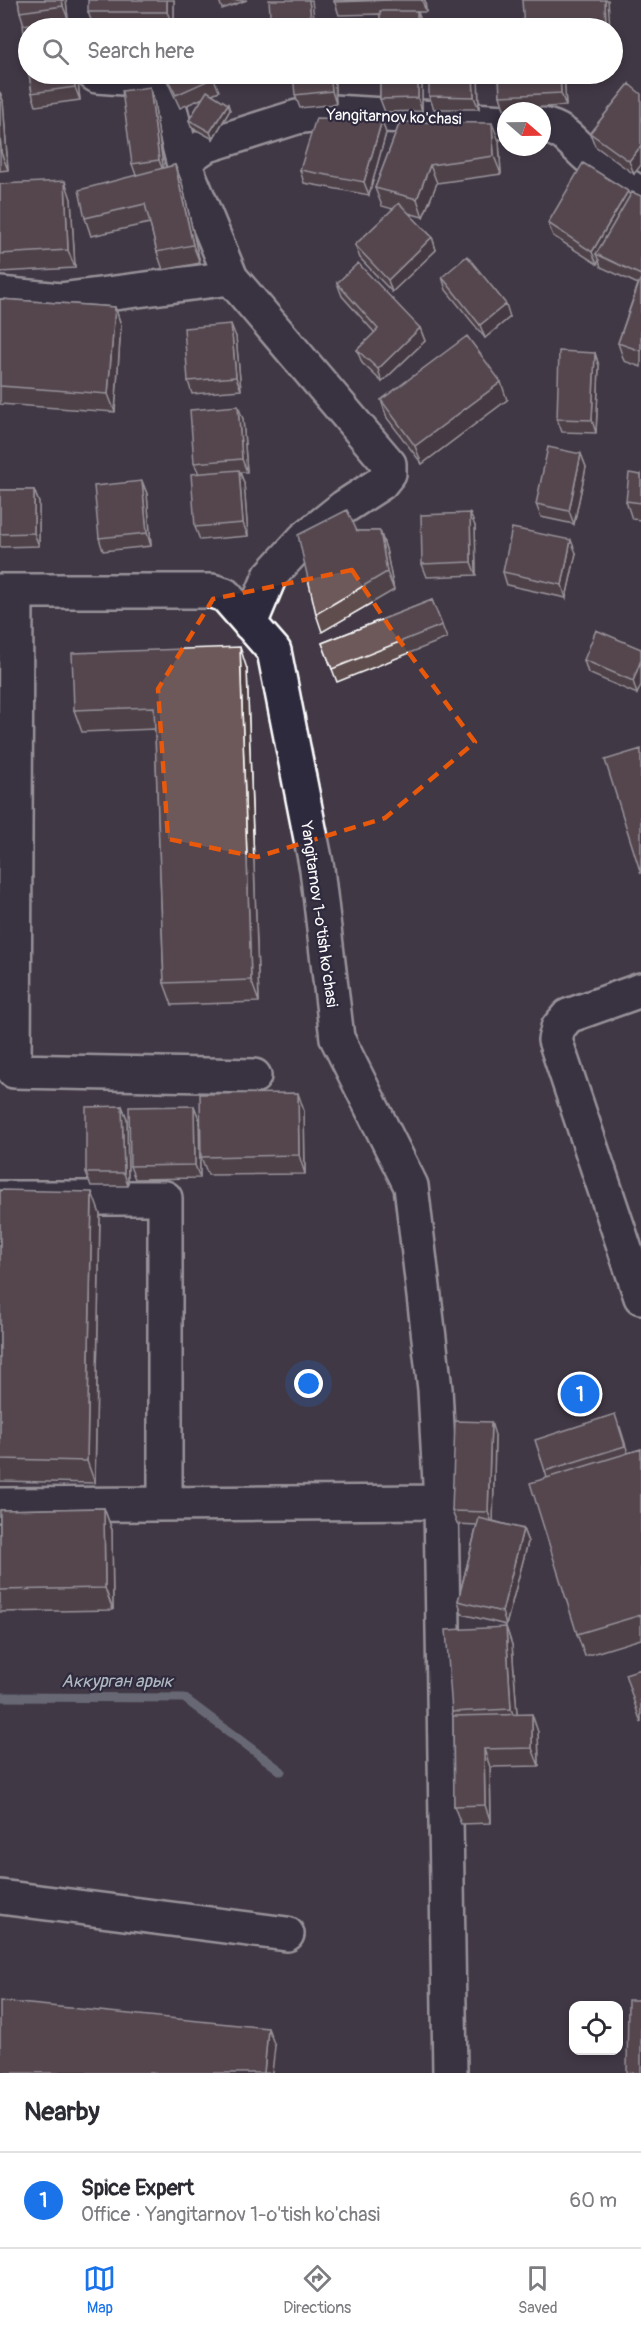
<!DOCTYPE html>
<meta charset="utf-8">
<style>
body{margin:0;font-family:Pangolin,sans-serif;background:#f7f7f7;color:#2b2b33}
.controls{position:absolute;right:18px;bottom:18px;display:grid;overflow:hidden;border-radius:12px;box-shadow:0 3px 9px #0003}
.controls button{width:54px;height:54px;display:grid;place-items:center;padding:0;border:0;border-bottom:2px solid #e1e1e2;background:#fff;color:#2b2b33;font:30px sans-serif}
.compass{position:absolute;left:497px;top:102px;width:54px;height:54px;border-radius:50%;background:#fff;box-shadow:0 3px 9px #0003;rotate:110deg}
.you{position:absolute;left:309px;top:1384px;width:21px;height:21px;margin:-15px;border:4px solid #fff;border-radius:50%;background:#1a73e8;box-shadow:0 0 0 9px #1a73e833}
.badge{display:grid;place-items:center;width:39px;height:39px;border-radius:50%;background:#1a73e8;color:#fff;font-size:20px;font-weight:700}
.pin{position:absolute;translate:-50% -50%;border:3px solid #fff;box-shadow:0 2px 6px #0006}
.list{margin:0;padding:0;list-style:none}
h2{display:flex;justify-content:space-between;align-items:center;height:78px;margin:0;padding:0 24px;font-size:26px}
h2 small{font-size:20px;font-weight:400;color:#7c7c81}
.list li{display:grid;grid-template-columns:39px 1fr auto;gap:18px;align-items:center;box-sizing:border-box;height:96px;padding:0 24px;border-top:2px solid #e1e1e2}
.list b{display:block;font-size:22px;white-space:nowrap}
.list p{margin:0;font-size:20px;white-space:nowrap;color:#7c7c81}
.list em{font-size:20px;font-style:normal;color:#7c7c81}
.icon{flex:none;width:33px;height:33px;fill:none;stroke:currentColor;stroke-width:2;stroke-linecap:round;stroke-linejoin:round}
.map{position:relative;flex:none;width:641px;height:2073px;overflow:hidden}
.search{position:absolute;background:#fff;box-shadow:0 3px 9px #0003;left:18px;right:18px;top:18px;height:66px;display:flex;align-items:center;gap:15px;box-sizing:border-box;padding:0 21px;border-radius:33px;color:#7c7c81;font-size:22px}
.sheet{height:174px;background:#fff}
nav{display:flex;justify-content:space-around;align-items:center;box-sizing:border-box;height:84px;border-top:2px solid #e1e1e2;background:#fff;font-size:16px;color:#7c7c81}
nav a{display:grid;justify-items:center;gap:3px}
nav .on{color:#1a73e8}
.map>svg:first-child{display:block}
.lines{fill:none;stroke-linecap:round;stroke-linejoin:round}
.stream{stroke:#94a3ad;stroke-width:9}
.minor-casing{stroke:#fff;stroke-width:38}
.minor{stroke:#2f2a3d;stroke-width:33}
.wall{fill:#5e4d4d;stroke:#fff;stroke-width:1.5}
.shaded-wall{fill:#4c3e3f;stroke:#fff;stroke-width:1.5}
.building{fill:#6d595a;stroke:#fff;stroke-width:1.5}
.marked{fill:none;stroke:#e8590c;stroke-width:4.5;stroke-dasharray:12 8;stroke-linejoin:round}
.labels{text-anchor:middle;stroke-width:4.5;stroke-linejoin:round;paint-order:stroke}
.street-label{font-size:16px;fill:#fff;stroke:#2f2a3d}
.water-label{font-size:18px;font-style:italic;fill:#afbac2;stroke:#2f2a3d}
</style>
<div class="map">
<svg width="641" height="2073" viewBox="0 0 641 2073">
<rect width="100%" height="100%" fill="#423846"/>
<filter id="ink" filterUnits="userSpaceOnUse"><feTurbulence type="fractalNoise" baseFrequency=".0167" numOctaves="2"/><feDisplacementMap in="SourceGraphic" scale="12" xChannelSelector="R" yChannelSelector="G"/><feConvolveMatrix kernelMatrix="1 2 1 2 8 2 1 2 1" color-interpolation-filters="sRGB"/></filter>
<g filter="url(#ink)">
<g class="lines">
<path class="stream" d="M0 1697 184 1698 281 1771"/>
<defs>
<path id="minor" d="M78 0 81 28
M94 74 97 76 150 80 165 89 183 161 231 278 389 464V473L381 483 344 507 304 539 270 576 250 624
M542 125C567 130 572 144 591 159 606 172 623 184 641 194
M183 161 205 146 297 117 333 112 506 122
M0 294 60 300 231 278
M0 591H212L225 595 274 651 317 869 337 1038 411 1186 435 1389 441 1502 450 2073
M16 591 14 1071 254 1076
M641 990 568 1016 558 1028 555 1040 641 1297
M0 1198H165V1504
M0 1505 441 1502
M0 1897 287 1934"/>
</defs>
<use href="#minor" class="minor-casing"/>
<use href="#minor" class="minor"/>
</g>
<path class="wall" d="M18 0H66L68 19H67L70 28H28L24 25 20 12Z
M174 0V28H94L88 12Z
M219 0H247L222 9Z
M334 0H425L426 12H418L422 24V28H380V14L339 15Z
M29 74H77L80 100 36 106 32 93Z
M164 74H212L219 91 212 94 230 110 213 139 191 127 189 120 203 98 180 108Z
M334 74 336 104 300 108 295 95Z
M380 74H422V111L385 112 380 99Z
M478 74 479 109H434L429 96Z
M499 74H564L566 106 504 109 500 96Z
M629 84 634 174 595 146 590 133Z
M0 92 3 101 8 170 0 171Z
M154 100 163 168 175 165 182 183 200 263 163 270 157 252 150 223 91 236 85 218 136 175 132 164Z
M400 122 499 141 501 174 437 183 423 217 408 213 432 237 436 250 392 292 360 258 355 245 393 209 382 206 375 188Z
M386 133 369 195 304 183 300 170Z
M0 184 71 199 75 268 0 272Z
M628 191 630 195 641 196V367L624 361 618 343 638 284 601 267 599 261 597 264 553 236 548 223Z
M442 277 510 317 485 338 446 290Z
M337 283 420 328 425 341 382 382 362 363 357 350 375 333 342 296Z
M0 299 115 307 121 325 115 412 0 404Z
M236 337 241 390 192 394 188 381Z
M595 353 599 366 596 433 562 432 557 419Z
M381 400H507L422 464 387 418Z
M243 419 247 472H240L244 483 248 536 200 540 195 527 199 474 194 463Z
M581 454 586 467 574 524 541 517 536 504Z
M641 475V520L632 519 626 501Z
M142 481 147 494 151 546 103 551 99 538Z
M0 490H34L39 503V546L0 547Z
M475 526 476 575 427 577 422 564Z
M357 531H380L386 549 394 590 322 632 316 614Z
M576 553 566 598 507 585 503 572Z
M432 600 447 638 337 682 322 643Z
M641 649 637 694 588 673 584 660Z
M247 669 259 1002 172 1005 164 983 155 729 82 732 74 710Z
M122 1106 127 1119 128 1186H91L86 1173Z
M194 1106 199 1119 200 1178 135 1179 130 1166Z
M304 1111 305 1174 208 1175 201 1157Z
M0 1190 100 1214 95 1483 0 1481Z
M620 1427 628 1453 641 1449V1639L585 1656 577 1634 547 1478 545 1471Z
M495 1435 493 1521 523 1529 528 1542 506 1625 462 1614 458 1601 477 1525 457 1524 452 1511Z
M104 1508 112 1530 113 1610 0 1612V1510Z
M506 1627 512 1645 517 1715 538 1732 539 1766 490 1767 491 1823 461 1824 454 1806 453 1716 452 1712Z"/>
<path class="shaded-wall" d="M62 0H66L68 19 63 6Z
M167 0H174V28L167 12Z
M309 0H312L315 28H312Z
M422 0H425L426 12Z
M605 0H608L610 28H606Z
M417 11 422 24V28H417Z
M73 74H77L80 100 75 87Z
M330 74H334L336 104 332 91Z
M418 74H422V111L418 98Z
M473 74H478L479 109 474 97Z
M560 74H564L566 106 561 93Z
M150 87 154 100 164 173 159 160Z
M0 92 3 101 8 170 1 152 0 132Z
M228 104 230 110 213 139 210 132Z
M382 120 386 133 369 195 364 182Z
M492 123 499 141 501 174 494 156Z
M641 146V165L634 174 629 161Z
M175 165 182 183 200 263 193 245Z
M430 165 437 183 423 217 417 199Z
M65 181 71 199 75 268 68 250Z
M628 191 633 204 596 254 599 261 597 264 592 252Z
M432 237 436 250 392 292 388 280Z
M506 304 510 317 485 338 480 325Z
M115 307 121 325 115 412 108 394Z
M231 324 236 337 241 390 236 377Z
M420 328 425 341 382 382 378 369Z
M595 353 599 366 596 433 592 420Z
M501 382 507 400 422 464 415 446Z
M238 406 243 419 247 472 242 459Z
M581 454 586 467 574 524 569 511Z
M239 470 244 483 248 536 243 523Z
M142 481 147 494 151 546 147 533Z
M34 490 39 503V546L34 533Z
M470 513 475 526 476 575 471 562Z
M380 531 386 549 394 590 387 572Z
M571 540 576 553 566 598 562 585Z
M240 647 247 669 259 1002 251 980Z
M641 660V685L637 694 633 681Z
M298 1093 304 1111 305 1174 299 1155Z
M122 1106 127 1119 128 1186 124 1173Z
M194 1106 199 1119 200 1178 195 1165Z
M92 1192 100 1214 95 1483 87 1461Z
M491 1422 495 1435 493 1525 488 1512Z
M104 1508 112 1530 113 1610 105 1588Z
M523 1529 528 1542 506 1625 502 1612Z
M506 1627 512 1645 518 1727 511 1709Z
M532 1714 538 1732 539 1766 532 1748Z
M484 1749 490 1767 491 1823 485 1805Z
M268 2028 275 2046 272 2073H264Z"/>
<path class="building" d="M18 0H62L63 6 20 12Z
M88 0H167V12H88Z
M269 0H309L312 28H271Z
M334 0H391L334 2Z
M522 0H605L606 28H524Z
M380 11H417V28H380Z
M67 19 68 28H28V69L23 25Z
M29 74H73L75 87 32 93Z
M165 74H212L214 78 176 95Z
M293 74H330L332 91 295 95Z
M380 74H418V98L380 99Z
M429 74H473L474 97 429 96Z
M499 74H560L561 93 500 96Z
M629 84 641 94V146L629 161 590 133Z
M150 87 159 160 132 164 122 91Z
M207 91 228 104 210 132 189 120Z
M316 118 382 120 364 182 300 170Z
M400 122 492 123 494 156 430 165 417 199 375 188Z
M0 132 1 152H0Z
M583 163 628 191 592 252 548 223Z
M175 165 193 245 157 252 145 204 85 218 79 190Z
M65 181 68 250 0 254V184Z
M632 192 641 196V275L596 254Z
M399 203 432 237 388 280 355 245Z
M467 256 506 304 480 325 442 277Z
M358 263 420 328 378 369 357 350 378 329 337 283Z
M640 280H641V351L618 343Z
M0 299 115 307 108 394 0 386Z
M231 324 236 377 188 381 184 328Z
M467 336 501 382 415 446 381 400Z
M559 351 595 353 592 420 557 419Z
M238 406 242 459 194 463 190 410Z
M548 447 581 454 569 511 536 504Z
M239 470 243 523 195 527 191 474Z
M629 473 641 475V503L626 501Z
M142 481 147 533 99 538 94 486Z
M0 490H34V533L0 534Z
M347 510 357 531H380L387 572 316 614 298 535Z
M470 513 471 562 422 564 421 515Z
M512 528 571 540 562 585 503 572Z
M432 600 442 625 332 669 322 643Z
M596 630 641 649V660L633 681 584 660Z
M240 647 251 980 164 983 154 707 74 710 72 653Z
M641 749V874L605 760Z
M298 1093 299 1155 201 1157 200 1094Z
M122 1106 124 1173H86V1107Z
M194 1106 195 1165 130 1166 129 1107Z
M0 1190 92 1192 87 1461 0 1459Z
M615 1414 625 1446 545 1471 535 1440Z
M455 1421 491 1422 488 1512 452 1511Z
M641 1449V1615L577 1634 530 1483Z
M104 1508 105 1588 0 1590V1510Z
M479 1518 523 1529 502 1612 458 1601Z
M506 1627 511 1709 452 1712 446 1630Z
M641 1669V1723L625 1674Z
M532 1714V1748L484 1749 485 1805 454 1806 453 1716Z
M628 2000H641V2073H627Z
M0 2001 268 2028 264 2073H0Z"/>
</g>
<path d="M0 0H641V2073H0ZM352 570 391 629 475 742 385 818 257 857 168 839 158 689 213 599Z" fill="#423846" fill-opacity=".55" fill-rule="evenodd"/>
<path class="marked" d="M352 570 391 629 475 742 385 818 257 857 168 839 158 689 213 599Z"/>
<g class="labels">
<g class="street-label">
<text transform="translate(394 116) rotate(2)" y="6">Yangitarnov ko'chasi</text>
<text transform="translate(320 914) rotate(82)" y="6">Yangitarnov 1-o'tish ko'chasi</text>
</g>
<g class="water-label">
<text x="117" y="1687">Аккурган арык</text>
</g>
</g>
</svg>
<div class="controls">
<button><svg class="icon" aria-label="locate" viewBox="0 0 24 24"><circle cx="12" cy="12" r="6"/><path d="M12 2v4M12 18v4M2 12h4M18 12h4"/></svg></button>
</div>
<svg class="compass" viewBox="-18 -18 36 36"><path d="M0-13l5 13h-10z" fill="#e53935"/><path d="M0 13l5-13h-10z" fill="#7c7c81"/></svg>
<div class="you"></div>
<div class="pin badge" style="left:580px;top:1394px">1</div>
<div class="search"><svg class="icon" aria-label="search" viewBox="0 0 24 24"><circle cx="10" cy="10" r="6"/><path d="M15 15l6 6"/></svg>Search here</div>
</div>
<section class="sheet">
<h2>Nearby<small></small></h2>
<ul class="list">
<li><span class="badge">1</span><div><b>Spice Expert</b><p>Office · Yangitarnov 1-o'tish ko'chasi</p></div><em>60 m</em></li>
</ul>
</section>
<nav>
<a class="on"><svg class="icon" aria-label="map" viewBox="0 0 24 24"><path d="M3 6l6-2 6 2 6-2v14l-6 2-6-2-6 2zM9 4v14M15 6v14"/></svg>Map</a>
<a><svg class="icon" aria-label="directions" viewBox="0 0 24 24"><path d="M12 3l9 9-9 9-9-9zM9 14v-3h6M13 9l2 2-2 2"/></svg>Directions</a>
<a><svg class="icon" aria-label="saved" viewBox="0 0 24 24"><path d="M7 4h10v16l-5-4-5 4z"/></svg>Saved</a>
</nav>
